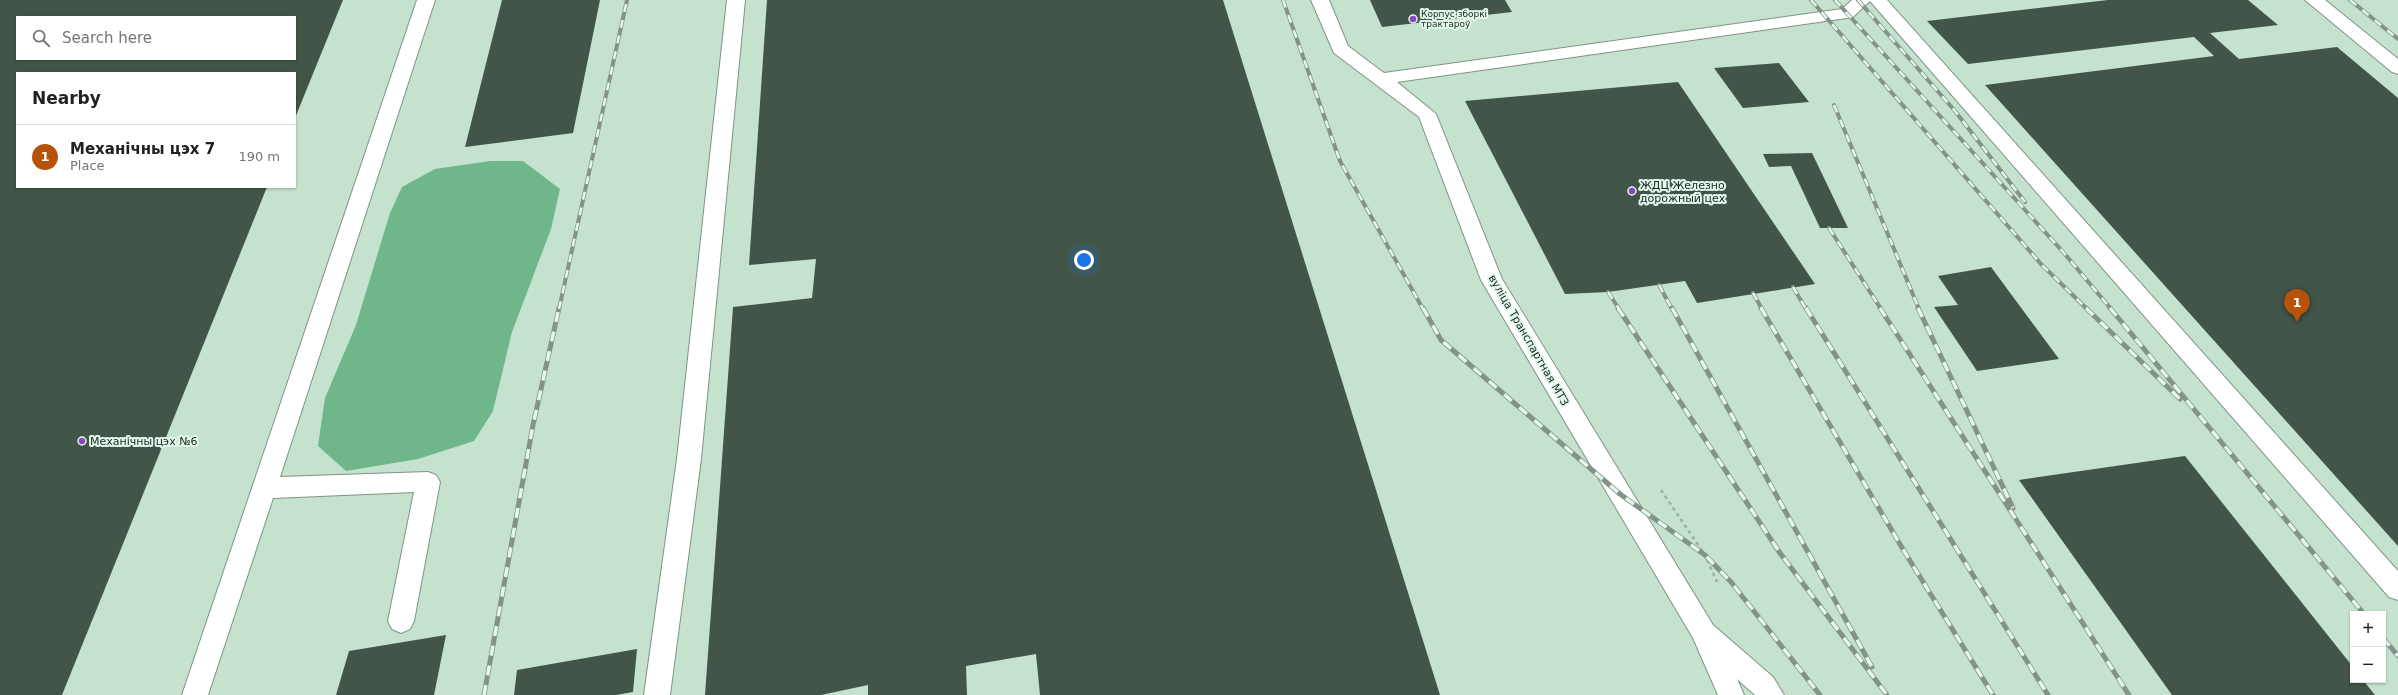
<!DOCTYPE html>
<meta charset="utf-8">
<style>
body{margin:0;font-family:"DejaVu Sans",sans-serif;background:#f2f2f2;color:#202124}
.controls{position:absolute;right:12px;bottom:12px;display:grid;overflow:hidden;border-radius:0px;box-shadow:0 1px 3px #0004}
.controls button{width:36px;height:36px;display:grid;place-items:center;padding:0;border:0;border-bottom:1px solid #e0e0e0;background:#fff;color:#202124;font:20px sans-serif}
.you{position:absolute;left:1084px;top:260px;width:14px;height:14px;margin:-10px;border:3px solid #fff;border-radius:50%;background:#1a73e8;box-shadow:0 0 0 6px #1a73e833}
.badge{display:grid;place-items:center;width:26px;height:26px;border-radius:50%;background:#b45309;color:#fff;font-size:13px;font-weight:700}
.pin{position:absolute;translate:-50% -33px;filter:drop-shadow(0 1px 2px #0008)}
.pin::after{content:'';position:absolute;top:21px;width:14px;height:12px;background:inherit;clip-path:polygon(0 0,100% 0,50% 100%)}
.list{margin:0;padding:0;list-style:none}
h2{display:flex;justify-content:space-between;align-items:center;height:52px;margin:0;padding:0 16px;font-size:17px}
h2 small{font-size:13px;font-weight:400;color:#757577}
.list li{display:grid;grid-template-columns:26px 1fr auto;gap:12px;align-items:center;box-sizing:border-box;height:64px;padding:0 16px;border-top:1px solid #e0e0e0}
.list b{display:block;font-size:15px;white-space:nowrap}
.list p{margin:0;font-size:13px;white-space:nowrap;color:#757577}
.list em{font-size:13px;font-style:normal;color:#757577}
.icon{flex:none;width:22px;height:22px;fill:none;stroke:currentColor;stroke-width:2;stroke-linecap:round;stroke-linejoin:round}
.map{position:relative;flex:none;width:2398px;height:695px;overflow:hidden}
.search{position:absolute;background:#fff;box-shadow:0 1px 3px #0004;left:16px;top:16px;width:280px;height:44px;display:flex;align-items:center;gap:10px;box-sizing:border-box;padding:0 14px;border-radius:0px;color:#757577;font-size:15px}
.panel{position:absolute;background:#fff;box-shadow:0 1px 3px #0004;left:16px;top:72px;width:280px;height:116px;border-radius:0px}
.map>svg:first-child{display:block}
.built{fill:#c4e2ce;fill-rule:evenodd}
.forest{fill:#6fb78b}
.building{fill:#425549;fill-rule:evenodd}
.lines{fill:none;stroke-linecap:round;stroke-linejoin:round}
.service-casing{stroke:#7f9486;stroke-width:2}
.path{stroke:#9eb0a4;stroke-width:2.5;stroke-dasharray:3.5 3.5;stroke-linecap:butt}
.service{fill:#fff;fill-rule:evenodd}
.rail-far1-casing{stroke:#839389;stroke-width:4}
.rail-casing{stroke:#839389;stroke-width:5}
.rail-far1{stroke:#e2f9ea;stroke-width:2.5;stroke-dasharray:8;stroke-linecap:butt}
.rail{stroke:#e2f9ea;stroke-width:3.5;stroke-dasharray:10;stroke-linecap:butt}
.poi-dot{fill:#8848bd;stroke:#e2f9ea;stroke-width:1.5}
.labels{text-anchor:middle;stroke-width:4;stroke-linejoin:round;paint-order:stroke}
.far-poi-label{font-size:9px;fill:#212924;stroke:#e2f9ea;text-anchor:start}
.poi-label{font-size:11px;fill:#212924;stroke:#e2f9ea;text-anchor:start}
.street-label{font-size:11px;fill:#212924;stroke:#e2f9ea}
</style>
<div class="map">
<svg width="2398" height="695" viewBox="0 0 2398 695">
<rect width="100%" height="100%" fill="#d5ecdd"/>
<path class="built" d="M0 0H2398V695H0ZM17 17H295V59H17ZM17 73H295V187H17ZM2353 614H2383V680H2353Z"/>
<path class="forest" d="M490 161H523L560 189 551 229 512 332 493 411 474 441 418 459 346 471 318 446 325 398 356 325 390 213 402 187 435 169Z"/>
<path class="building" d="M0 0H343L295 118V73H17V187H267L62 695H0ZM17 17H295V59H17Z
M502 0H600L573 133 465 147Z
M767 0H1223L1440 695H1040L1036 654 966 666 967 695H868V685L821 695H705L733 307 812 298 816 259 749 265Z
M1370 0H1505L1512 12 1382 27Z
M2108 0H2248L2278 25 2210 33 2239 59 2337 47 2398 98V546L1985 85 2214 56 2194 37 1968 64 1927 21Z
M1779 63 1809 102 1743 108 1714 68Z
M1678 82 1815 284 1697 303 1685 281 1608 292 1565 294 1465 101Z
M1812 153 1848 228H1820L1791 166 1769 167 1763 154Z
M1991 267 2059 359 1977 371 1934 307 1958 305 1938 276Z
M2185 456 2353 667V680H2363L2375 695H2172L2019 480Z
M446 635 434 695H336L349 651Z
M637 649 633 692 616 695H514L517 670Z"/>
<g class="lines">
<defs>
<path id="service" d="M417 0H435L280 477 428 472 436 475 440 482 414 621 410 629 401 633 392 629 388 621 414 492 273 498 208 695H182Z
M727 0H745L701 459 670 695H644L677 459Z
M1311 0H1329L1348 46 1384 73 1842 9 1852 0H1887L2398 571V600L2389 597 1870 1 1853 17 1847 18 1397 82 1436 114 1502 279 1713 625 1773 677 1784 695H1755L1737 679 1744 695H1718L1693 638 1481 280 1419 117 1334 53Z
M2305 0H2325L2398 59V74L2392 72Z"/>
</defs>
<use href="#service" class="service-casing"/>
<path class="path" d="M1661 490 1705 555 1717 582"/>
<use href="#service" class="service"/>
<defs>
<path id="rail-far1" d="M1283 0 1340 161 1423 309
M1811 0 2041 264 2087 309
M1835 0 2064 253 2111 309
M1858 0 1955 111 2025 202
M2350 0 2398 39
M1834 105 1919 309
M1829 228 1881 309
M1659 285 1672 309
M1793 287 1806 309
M1608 292 1619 309
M1753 293 1762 309
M559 309 627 0"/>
<path id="rail" d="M1423 308 1441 340 1620 494 1705 555 1731 582 1820 695
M1618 308 1780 553 1887 695
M1672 308 1872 667
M1761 308 1904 551 1993 695
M1806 308 2048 695
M1880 308 2129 695
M1918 308 2013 508
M2086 308 2180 399
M2110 308 2364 614
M2383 638 2398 656
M484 695 533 425 559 308"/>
</defs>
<use href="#rail-far1" class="rail-far1-casing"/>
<use href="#rail" class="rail-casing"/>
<use href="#rail-far1" class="rail-far1"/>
<use href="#rail" class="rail"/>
</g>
<g class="poi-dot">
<circle cx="1413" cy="19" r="4"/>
<circle cx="1632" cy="191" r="4"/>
<circle cx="82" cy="441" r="4"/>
</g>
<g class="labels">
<g class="far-poi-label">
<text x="1421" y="17">Корпус зборкі<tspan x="1421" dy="10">трактароў</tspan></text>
</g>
<g class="poi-label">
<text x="1640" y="189">ЖДЦ Железно<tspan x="1640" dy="13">дорожный цех</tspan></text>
<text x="90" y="445">Механічны цэх №6</text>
</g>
<g class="street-label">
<text transform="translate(1529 340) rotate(60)" y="4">вуліца Транспартная МТЗ</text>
</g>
</g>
</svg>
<div class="controls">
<button>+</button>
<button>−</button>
</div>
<div class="you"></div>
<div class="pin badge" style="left:2297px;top:322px">1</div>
<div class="search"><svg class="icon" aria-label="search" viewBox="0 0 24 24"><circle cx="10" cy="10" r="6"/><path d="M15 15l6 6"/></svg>Search here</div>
<section class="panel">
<h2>Nearby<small></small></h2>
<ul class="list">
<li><span class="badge">1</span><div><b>Механічны цэх 7</b><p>Place</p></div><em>190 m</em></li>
</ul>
</section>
</div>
